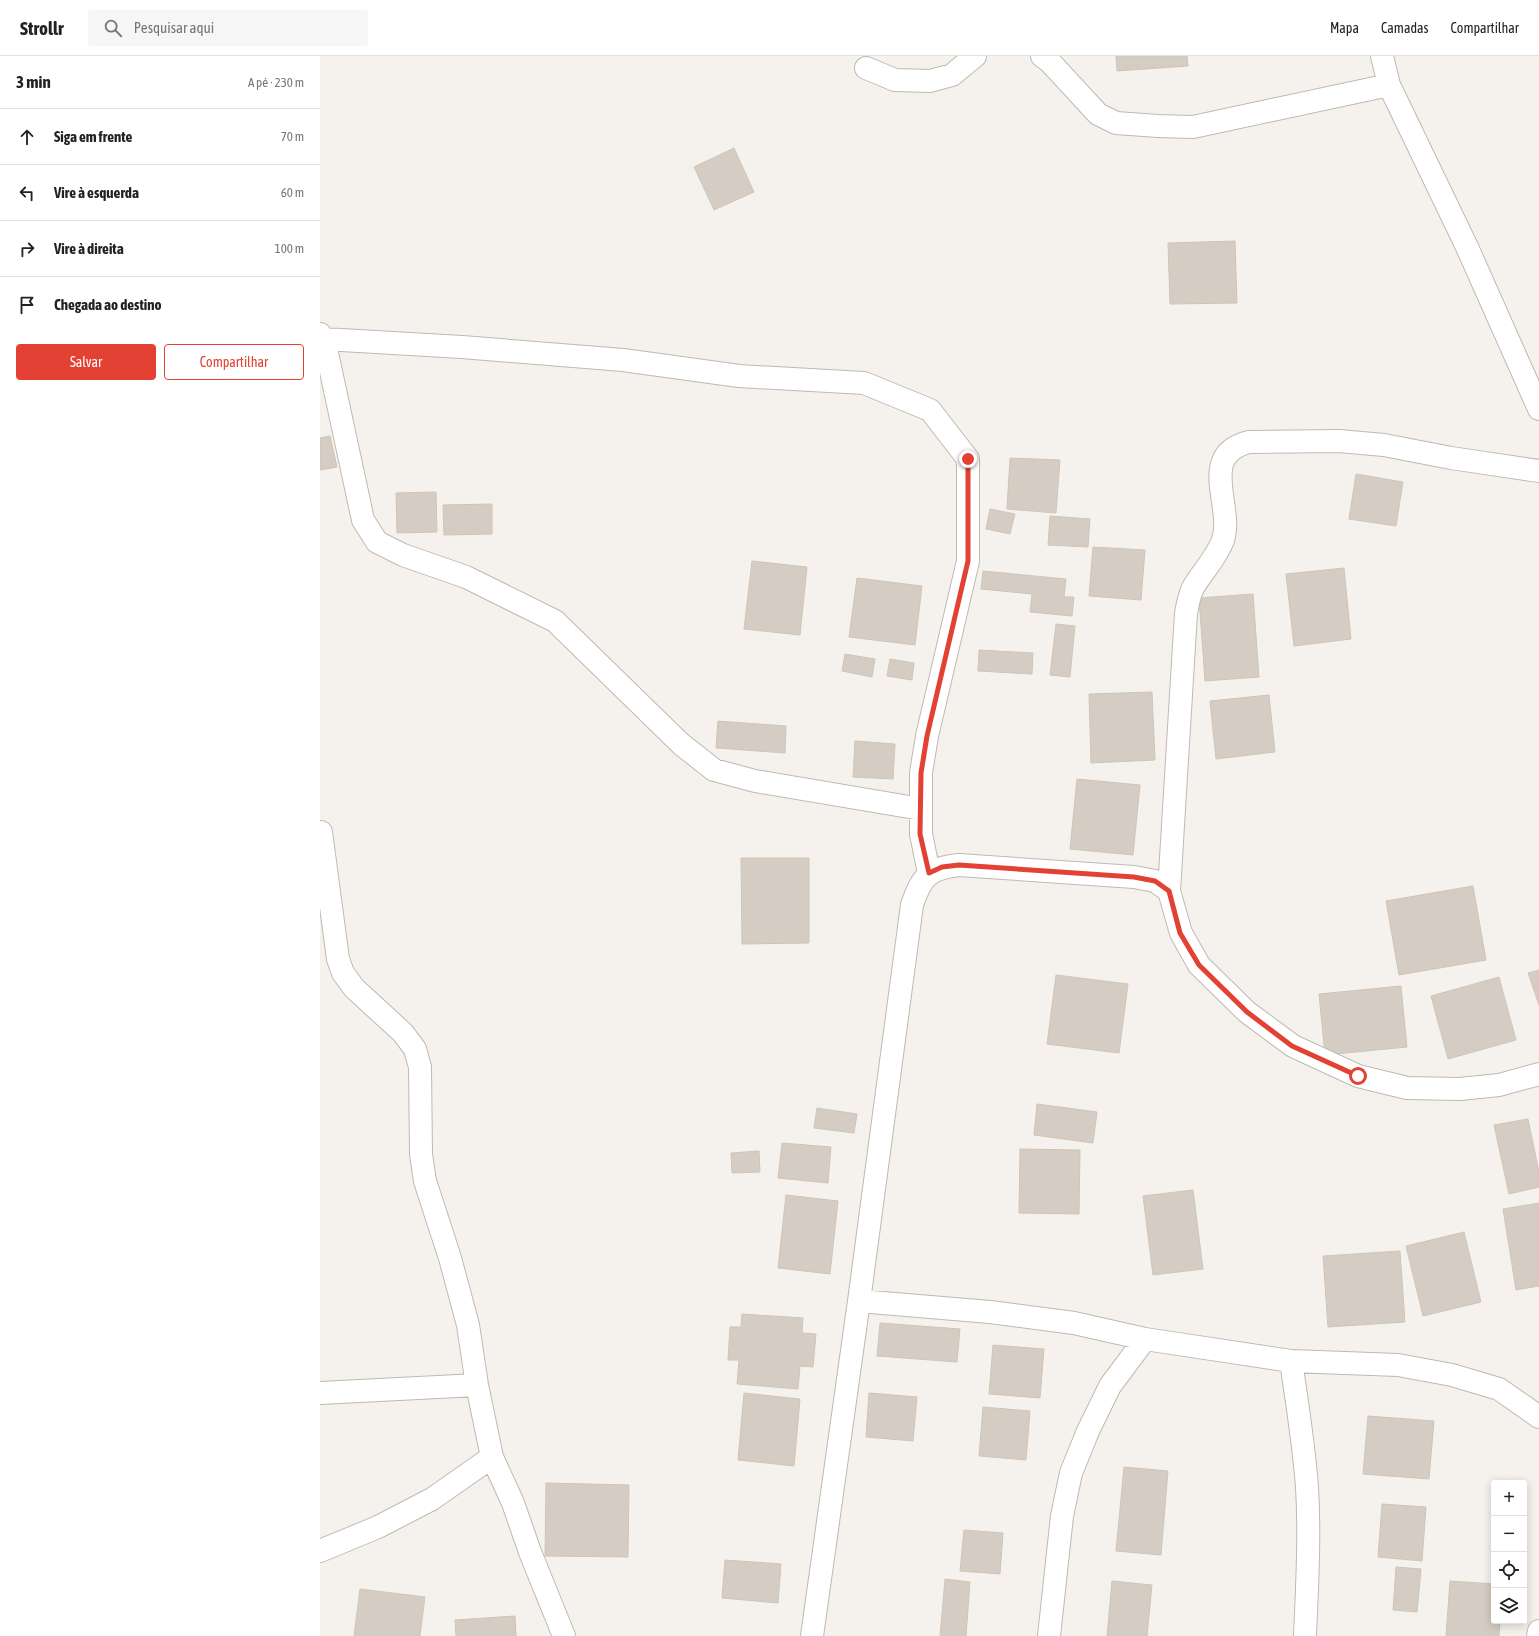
<!DOCTYPE html>
<html lang="pt">
<meta charset="utf-8">
<style>
body{margin:0;font-family:"Asap Condensed",sans-serif;background:#f6f6f6;color:#222}
.controls{position:absolute;right:12px;bottom:12px;display:grid;overflow:hidden;border-radius:4px;box-shadow:0 2px 10px #0003}
.controls button{width:36px;height:36px;display:grid;place-items:center;padding:0;border:0;border-bottom:1px solid #e0e0e0;background:#fff;color:#222;font:20px sans-serif}
.stop{position:absolute;width:12px;height:12px;margin:-9px;border:3px solid #e44135;border-radius:50%;background:#fff}
.stop.end{background:#e44135;border-color:#fff;box-shadow:0 1px 4px #0008}
.list{margin:0;padding:0;list-style:none}
h2{display:flex;justify-content:space-between;align-items:center;height:52px;margin:0;padding:0 16px;font-size:17px}
h2 small{font-size:13px;font-weight:400;color:#767676}
.list li{display:grid;grid-template-columns:26px 1fr auto;gap:12px;align-items:center;box-sizing:border-box;height:56px;padding:0 16px;border-top:1px solid #e0e0e0}
.list b{display:block;font-size:15px;white-space:nowrap}
.list em{font-size:13px;font-style:normal;color:#767676}
.actions{display:flex;gap:8px;padding:12px 16px}
.actions a{flex:1;padding:9px 0;border:1px solid #e44135;border-radius:4px;text-align:center;font-size:14px;color:#e44135}
.actions .main{background:#e44135;color:#fff}
.icon{flex:none;width:22px;height:22px;fill:none;stroke:currentColor;stroke-width:2;stroke-linecap:round;stroke-linejoin:round}
.map{position:relative;flex:none;width:1219px;height:1580px;overflow:hidden}
header{display:flex;align-items:center;gap:24px;box-sizing:border-box;height:56px;padding:0 20px;background:#fff;border-bottom:1px solid #e0e0e0}
header strong{font-size:19px}
nav{display:flex;gap:22px;margin-inline-start:auto;font-size:14px}
.search{width:280px;height:36px;background:#f6f6f6;display:flex;align-items:center;gap:10px;box-sizing:border-box;padding:0 14px;border-radius:4px;color:#767676;font-size:15px}
main{display:flex}
aside{flex:1;background:#fff}
.map>svg:first-child{display:block}
.building{fill:#d5cdc3;stroke:#d0c4b7}
.lines{fill:none;stroke-linecap:round;stroke-linejoin:round}
.minor-casing{stroke:#c0b9b0;stroke-width:24}
.minor{stroke:#fff;stroke-width:22}
.route{stroke:#e44135;stroke-width:5}
</style>
<header>
<strong>Strollr</strong>
<div class="search"><svg class="icon" aria-label="search" viewBox="0 0 24 24"><circle cx="10" cy="10" r="6"/><path d="M15 15l6 6"/></svg>Pesquisar aqui</div>
<nav><a>Mapa</a><a>Camadas</a><a>Compartilhar</a></nav>
</header>
<main>
<aside>
<h2>3 min<small>A pé · 230 m</small></h2>
<ul class="list">
<li><svg class="icon" aria-label="ahead" viewBox="0 0 24 24"><path d="M12 20V5M6 11l6-6 6 6"/></svg><div><b>Siga em frente</b></div><em>70 m</em></li>
<li><svg class="icon" aria-label="left" viewBox="0 0 24 24"><path d="M17 20v-9H6M10 6l-5 5 5 5"/></svg><div><b>Vire à esquerda</b></div><em>60 m</em></li>
<li><svg class="icon" aria-label="right" viewBox="0 0 24 24"><path d="M7 20v-9h11M14 6l5 5-5 5"/></svg><div><b>Vire à direita</b></div><em>100 m</em></li>
<li><svg class="icon" aria-label="arrive" viewBox="0 0 24 24"><path d="M6 21V4h12l-3 4 3 4H6"/></svg><div><b>Chegada ao destino</b></div></li>
</ul>
<div class="actions"><a class="main">Salvar</a><a>Compartilhar</a></div>
</aside>
<div class="map">
<svg width="1219" height="1580" viewBox="0 0 1219 1580">
<rect width="100%" height="100%" fill="#f5f2ed"/>
<path class="building" d="M796 0H867L868 10 797 15Z
M414 92 434 136 394 154 374 111Z
M915 185 917 247 850 248 848 187Z
M10 380 17 411 0 414V382Z
M690 402 740 404 736 457 687 453Z
M1036 418 1083 426 1076 470 1029 463Z
M116 436 117 476 77 477 76 437Z
M172 448V478L124 479 123 449Z
M670 453 695 458 690 478 666 473Z
M730 460 770 463 768 491 728 489Z
M773 491 825 494 821 544 769 540Z
M432 505 487 511 480 579 424 573Z
M1024 512 1031 583 974 590 966 518Z
M663 515 746 523 744 541H754L752 560 710 556 712 538 661 533Z
M537 522 602 530 595 589 529 581Z
M933 538 939 621 885 625 879 542Z
M736 568 755 570 750 621 730 619Z
M659 594 713 597 712 618 658 615Z
M525 598 555 603 552 621 522 615Z
M570 603 594 607 592 624 567 620Z
M832 636 835 704 771 707 769 638Z
M949 639 955 696 896 703 890 645Z
M398 665 466 670 465 697 396 692Z
M535 685 575 688 573 723 533 721Z
M757 723 820 729 813 799 750 793Z
M421 802H489V887L422 888Z
M1153 830 1166 904 1079 919 1066 845Z
M1219 914V949L1208 917Z
M736 919 808 928 799 997 727 988Z
M1179 921 1196 984 1128 1003 1111 940Z
M1081 930 1087 991 1005 999 999 938Z
M717 1048 777 1056 773 1087 714 1079Z
M497 1052 537 1058 534 1077 494 1072Z
M1208 1063 1219 1116V1131L1189 1138 1174 1069Z
M462 1087 511 1091 508 1127 458 1122Z
M700 1093 760 1094 759 1158 699 1157Z
M439 1095 440 1116 412 1117 411 1097Z
M873 1134 883 1213 833 1219 823 1140Z
M466 1139 518 1145 510 1218 458 1212Z
M1219 1147V1230L1196 1234 1183 1153Z
M1144 1176 1161 1246 1103 1260 1086 1190Z
M1080 1195 1085 1266 1008 1271 1003 1200Z
M422 1258 483 1262 482 1277 496 1278 493 1311 480 1310 478 1333 417 1328 419 1304H408L410 1271H421Z
M560 1267 640 1273 637 1306 557 1300Z
M673 1289 724 1293 720 1342 669 1338Z
M424 1337 480 1343 474 1410 418 1404Z
M549 1337 597 1341 593 1385 546 1381Z
M663 1351 710 1355 706 1404 659 1400Z
M1048 1360 1114 1365 1109 1423 1043 1418Z
M804 1411 848 1415 841 1499 796 1495Z
M226 1427 309 1429 308 1501 225 1500Z
M1062 1448 1106 1451 1102 1505 1058 1501Z
M644 1474 683 1477 680 1518 640 1515Z
M405 1504 461 1508 458 1547 402 1542Z
M1076 1511 1101 1513 1097 1556 1073 1554Z
M625 1523 650 1526 646 1580H620Z
M792 1525 832 1529 827 1580H787Z
M1130 1525 1174 1528V1565H1180L1179 1580H1126Z
M40 1533 105 1541 100 1580H34Z
M195 1560 196 1580H136L135 1564Z"/>
<g class="lines">
<defs>
<path id="minor" d="M722 0 730 6 778 58 796 67 838 70 873 71 1069 29
M1062 0 1069 29 1147 191 1219 353
M546 12 575 24 610 25 632 19 655 0
M0 278 4 283 43 464 57 486 83 499 146 521 235 565 361 688 394 714 435 725 601 753
M4 283 142 291 303 304 419 320 544 327 610 354 648 403V505L607 680 601 717V778L609 817
M1 776 18 903 23 917 34 932 83 977 95 993 100 1011 101 1098 105 1125 130 1202 148 1269 157 1329 172 1401 193 1447 210 1496 244 1580
M849 835 866 557C868 548 869 538 874 530 883 515 897 501 903 484 914 450 877 399 929 386L1019 385 1064 389 1131 402 1219 415
M539 1245 670 1256 754 1267 825 1283 971 1305 1078 1309 1132 1319 1179 1333 1219 1361
M971 1305C977 1347 984 1389 987 1431 990 1481 987 1531 985 1580
M0 1337 157 1329
M0 1495 58 1471 112 1443 172 1401
M492 1580 539 1245 592 849C601 821 609 812 639 809L814 821 835 825 849 835 861 877 879 909 927 956 973 990 1038 1020 1087 1032 1140 1033 1179 1029 1219 1018
M729 1580 742 1460 751 1417 768 1375 790 1330 825 1283
M1218 1580 1219 1575"/>
</defs>
<use href="#minor" class="minor-casing"/>
<use href="#minor" class="minor"/>
</g>
<g class="lines">
<path class="route" d="M648 403V505L607 680 601 717 600 778 609 817 622 811 639 809 814 821 835 825 849 835 860 877 879 909 927 956 972 990 1038 1020"/>
</g>
</svg>
<div class="controls">
<button>+</button>
<button>−</button>
<button><svg class="icon" aria-label="locate" viewBox="0 0 24 24"><circle cx="12" cy="12" r="6"/><path d="M12 2v4M12 18v4M2 12h4M18 12h4"/></svg></button>
<button><svg class="icon" aria-label="layers" viewBox="0 0 24 24"><path d="M12 4l9 5-9 5-9-5zM3 14l9 5 9-5"/></svg></button>
</div>
<div class="stop" style="left:1038px;top:1020px"></div>
<div class="stop end" style="left:648px;top:403px"></div>
</div>
</main>
